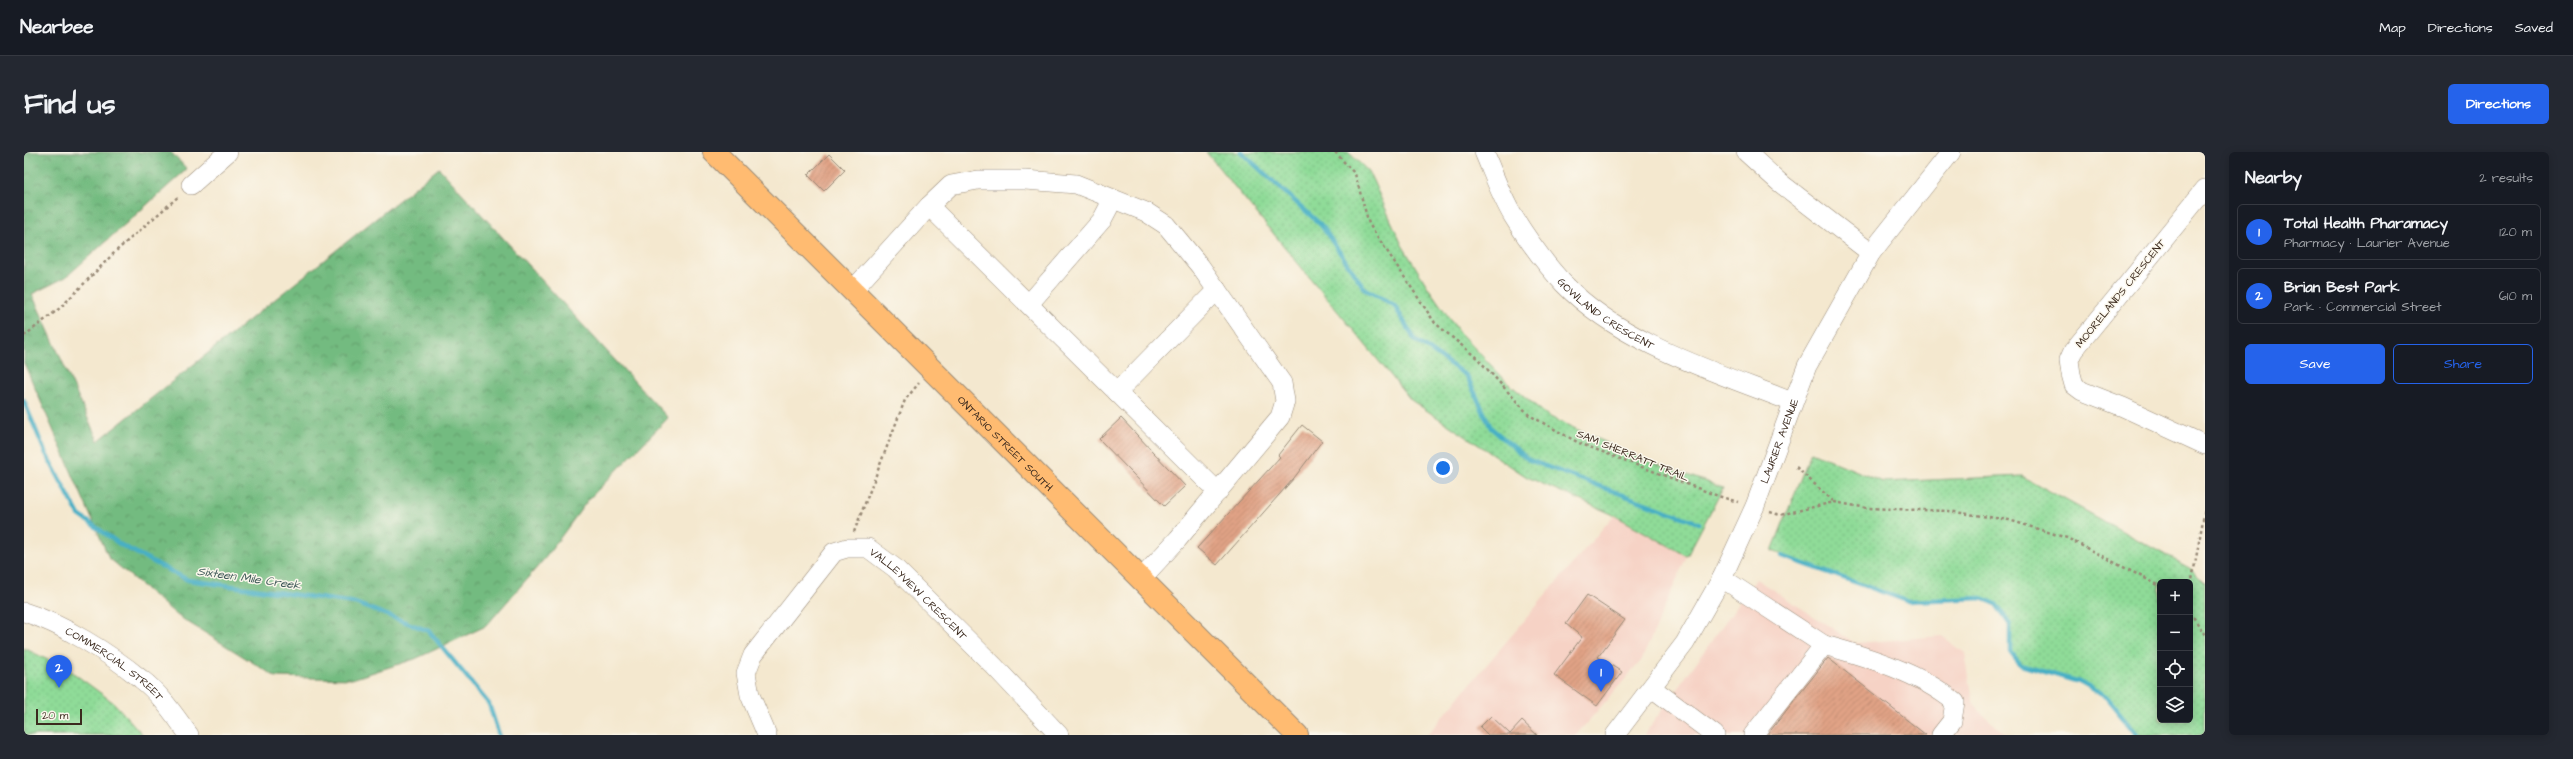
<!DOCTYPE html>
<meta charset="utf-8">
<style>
body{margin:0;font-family:"Architects Daughter",sans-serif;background:#242831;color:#f1f3f6}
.controls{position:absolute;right:12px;bottom:12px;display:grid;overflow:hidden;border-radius:6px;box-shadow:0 2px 10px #0003}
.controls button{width:36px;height:36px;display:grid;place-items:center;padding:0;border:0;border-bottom:1px solid #363941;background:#171b24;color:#f1f3f6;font:20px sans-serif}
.scale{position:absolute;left:12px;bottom:10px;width:46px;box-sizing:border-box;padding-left:4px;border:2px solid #3b2a1e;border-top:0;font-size:11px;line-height:14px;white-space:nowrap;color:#3b2a1e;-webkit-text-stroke:3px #fbf7ec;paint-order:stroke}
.you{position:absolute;left:1419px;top:316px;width:14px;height:14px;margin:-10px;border:3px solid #fff;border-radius:50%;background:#1a73e8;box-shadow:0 0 0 6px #1a73e833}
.badge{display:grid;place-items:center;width:26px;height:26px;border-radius:50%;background:#2563eb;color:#fff;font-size:13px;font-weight:700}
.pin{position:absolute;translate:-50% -33px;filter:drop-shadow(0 1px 2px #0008)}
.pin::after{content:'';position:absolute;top:21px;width:14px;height:12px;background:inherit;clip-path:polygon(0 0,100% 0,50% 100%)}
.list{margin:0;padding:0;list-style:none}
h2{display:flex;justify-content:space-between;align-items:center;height:52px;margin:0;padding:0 16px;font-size:17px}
h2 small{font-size:13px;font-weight:400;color:#9ea1a6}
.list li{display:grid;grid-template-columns:26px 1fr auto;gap:12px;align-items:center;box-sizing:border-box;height:56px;margin:0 8px 8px;padding:0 8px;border:1px solid #363941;border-radius:6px}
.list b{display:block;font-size:15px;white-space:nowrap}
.list p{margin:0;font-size:13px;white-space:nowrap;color:#9ea1a6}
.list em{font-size:13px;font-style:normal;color:#9ea1a6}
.actions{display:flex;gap:8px;padding:12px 16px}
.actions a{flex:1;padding:9px 0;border:1px solid #2563eb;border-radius:6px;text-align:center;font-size:14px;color:#2563eb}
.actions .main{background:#2563eb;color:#fff}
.icon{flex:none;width:22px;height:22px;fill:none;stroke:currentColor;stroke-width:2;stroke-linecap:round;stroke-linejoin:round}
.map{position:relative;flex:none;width:2181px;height:583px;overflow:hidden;border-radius:6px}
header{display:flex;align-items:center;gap:24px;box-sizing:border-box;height:56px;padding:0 20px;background:#171b24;border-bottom:1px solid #363941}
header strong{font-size:19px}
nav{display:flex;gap:22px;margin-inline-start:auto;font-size:14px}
.intro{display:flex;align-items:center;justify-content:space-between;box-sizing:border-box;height:96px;padding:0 24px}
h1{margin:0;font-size:28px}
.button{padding:10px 18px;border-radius:6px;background:#2563eb;color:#fff;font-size:14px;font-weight:700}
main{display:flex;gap:24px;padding:0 24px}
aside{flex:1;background:#171b24;border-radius:6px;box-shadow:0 2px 10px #0003}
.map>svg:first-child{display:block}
.built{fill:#f6d2c5}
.forest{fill:url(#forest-crowns);stroke:#57724f}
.park{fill:url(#park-dots);stroke:#65825b;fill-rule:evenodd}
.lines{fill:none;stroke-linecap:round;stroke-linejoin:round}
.stream{stroke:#46afc5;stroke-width:4.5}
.building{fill:url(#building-hatch)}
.minor-casing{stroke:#988976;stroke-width:20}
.major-casing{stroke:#988976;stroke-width:24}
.path{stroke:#988976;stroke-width:2.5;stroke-dasharray:3 3;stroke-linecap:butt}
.minor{stroke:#fff;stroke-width:19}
.major{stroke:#ffbb71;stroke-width:22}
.labels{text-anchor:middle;stroke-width:3;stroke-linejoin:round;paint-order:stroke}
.street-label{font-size:11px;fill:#3b2a1e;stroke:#fbf7ec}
.water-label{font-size:12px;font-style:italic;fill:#3f5958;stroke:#fbf7ec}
</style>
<header>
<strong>Nearbee</strong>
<nav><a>Map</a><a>Directions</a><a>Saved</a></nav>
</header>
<div class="intro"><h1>Find us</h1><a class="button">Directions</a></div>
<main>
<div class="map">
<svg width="2181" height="583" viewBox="0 0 2181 583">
<defs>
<pattern id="forest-crowns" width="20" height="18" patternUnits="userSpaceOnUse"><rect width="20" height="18" fill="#73bb80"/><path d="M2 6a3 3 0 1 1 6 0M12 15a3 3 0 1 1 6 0" fill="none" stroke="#609868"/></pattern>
<pattern id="park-dots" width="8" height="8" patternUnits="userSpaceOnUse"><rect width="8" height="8" fill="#8fdb98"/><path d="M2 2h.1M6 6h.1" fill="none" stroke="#7cbc83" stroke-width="1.8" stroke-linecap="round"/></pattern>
<pattern id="building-hatch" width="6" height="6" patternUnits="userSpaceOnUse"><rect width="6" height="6" fill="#e1a386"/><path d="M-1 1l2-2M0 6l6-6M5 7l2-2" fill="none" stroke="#b8856d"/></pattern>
</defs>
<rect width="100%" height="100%" fill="#fbf7ec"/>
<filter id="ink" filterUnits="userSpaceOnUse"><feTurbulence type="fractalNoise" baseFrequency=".025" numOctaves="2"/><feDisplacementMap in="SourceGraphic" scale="8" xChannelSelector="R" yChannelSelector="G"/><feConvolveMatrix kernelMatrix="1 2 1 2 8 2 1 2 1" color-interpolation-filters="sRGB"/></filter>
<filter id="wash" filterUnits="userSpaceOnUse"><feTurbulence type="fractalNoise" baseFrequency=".012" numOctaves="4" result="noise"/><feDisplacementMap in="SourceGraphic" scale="16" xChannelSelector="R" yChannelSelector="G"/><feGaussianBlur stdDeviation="0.9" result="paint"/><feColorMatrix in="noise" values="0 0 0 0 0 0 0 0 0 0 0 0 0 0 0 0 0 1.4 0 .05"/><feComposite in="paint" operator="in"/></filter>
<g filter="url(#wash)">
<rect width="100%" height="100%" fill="#f4e8cf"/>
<path class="built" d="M1590 363 1663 404 1617 509 1552 583H1403Z
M1732 427 1831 491 1918 484 1941 501 1950 554 1982 583H1620Z"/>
<path class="forest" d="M0 0H147L163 17 42 125 8 142 74 289 415 16 644 266 564 348 522 405 462 474 391 507 328 527 252 525 154 464 85 406 0 211Z"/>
<path class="park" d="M1182 0H1324L1345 20 1378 93 1405 137 1435 180 1484 231 1524 264 1610 304 1699 336 1663 404 1590 363 1503 325 1387 248Z
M1787 300 1859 330 1998 324 2167 417 2181 431V583H2113L2082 545 2055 530 1997 513 1986 499V473L1972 452 1958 446 1883 449 1748 399ZM2136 430H2166V568H2136Z
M0 496 48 520 90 551 119 583H0Z"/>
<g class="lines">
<path class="stream" d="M1217 0 1297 73 1341 137 1370 153 1391 188 1443 224 1467 276 1505 308 1675 371
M0 249 21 300 55 363 97 393 164 428 331 451 405 479 465 552 475 583
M1758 404 1883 449 1958 446 1972 452 1986 473V499L1997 513 2055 530 2082 545 2113 583"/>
</g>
<g id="blocks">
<path class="building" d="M805 2 821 18 800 39 784 23Z
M1097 266 1161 334 1140 354 1075 287Z
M1278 273 1298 289 1270 326 1193 413 1173 396 1256 305 1254 303Z
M1563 443 1601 468 1574 505 1598 520 1573 554 1530 523 1558 485 1542 472Z
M1804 506 1827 524 1902 583H1743Z
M1467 564 1486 582 1498 569 1513 583H1464L1456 575Z"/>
</g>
</g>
<g filter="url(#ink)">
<use href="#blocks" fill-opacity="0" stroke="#988976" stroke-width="1"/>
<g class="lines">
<defs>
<g id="minor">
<path id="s1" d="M1460 0C1469 21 1477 44 1489 64 1504 88 1520 111 1540 132 1598 192 1692 220 1768 250"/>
<path d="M1722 0 1755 30 1847 101"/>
<path d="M167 33 204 0"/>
<path d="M2181 37 2049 199 2045 208 2047 222 2050 233 2058 239 2099 255 2181 293"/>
<path d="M905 54 1194 340"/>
<path d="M828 139 905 54 927 33 954 28H1001L1052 32 1122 60 1142 73 1176 114 1258 231 1261 249 1256 265 1154 387 1117 427"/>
<path d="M1005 152 1078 68 1089 47"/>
<path d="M1093 240 1193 138"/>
<path d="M1698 426 1800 493 1729 583"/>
<path id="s2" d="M0 460C39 472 85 501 117 527 136 541 151 564 165 583"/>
<path d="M1800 493C1844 505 1896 521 1931 550L1928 569 1917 583"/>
<path d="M1628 536 1691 583"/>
<path id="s3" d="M743 583 726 543 722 521 729 503 810 400 823 396H844L871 416 970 514 1035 583"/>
<path id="s4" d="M1591 583 1661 491 1698 426 1731 354 1783 214 1847 101 1927 0"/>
</g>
<g id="major">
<path id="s5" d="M690 0 1273 583"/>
</g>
</defs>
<use href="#minor" class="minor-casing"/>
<use href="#major" class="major-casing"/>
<path class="path" d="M1311 0 1331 22 1345 72 1411 171 1454 207 1505 263 1555 291 1694 344 1714 350
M0 184 36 156 92 99 155 44
M1772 315 1809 349
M1746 360 1756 363 1810 350 1843 356 1924 359 1985 368 2043 386 2136 434
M830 380 881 248 895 231
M2166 439 2181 357
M2166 460 2181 483
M2179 583 2181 580"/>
<use href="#minor" class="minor"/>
<use href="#major" class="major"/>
</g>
</g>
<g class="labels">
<g class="street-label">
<text transform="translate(2096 141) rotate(-51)" y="4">MOORELANDS CRESCENT</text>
<text dy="4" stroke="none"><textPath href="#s1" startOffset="207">GOWLAND CRESCENT</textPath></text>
<text dy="4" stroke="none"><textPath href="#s4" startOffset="339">LAURIER AVENUE</textPath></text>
<text dy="4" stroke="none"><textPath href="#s5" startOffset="412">ONTARIO STREET SOUTH</textPath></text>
<text transform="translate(1609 303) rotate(22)" y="4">SAM SHERRATT TRAIL</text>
<text dy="4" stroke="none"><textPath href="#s3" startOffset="319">VALLEYVIEW CRESCENT</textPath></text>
<text dy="4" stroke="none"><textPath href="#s2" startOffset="105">COMMERCIAL STREET</textPath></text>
</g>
<g class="water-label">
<text transform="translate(225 426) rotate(8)" y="4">Sixteen Mile Creek</text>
</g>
</g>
</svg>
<div class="controls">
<button>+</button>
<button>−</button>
<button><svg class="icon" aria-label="locate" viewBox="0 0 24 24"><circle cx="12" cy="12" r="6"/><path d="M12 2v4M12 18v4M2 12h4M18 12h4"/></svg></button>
<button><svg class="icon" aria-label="layers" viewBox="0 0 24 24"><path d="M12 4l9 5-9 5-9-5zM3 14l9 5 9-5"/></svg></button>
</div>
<div class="scale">20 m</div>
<div class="you"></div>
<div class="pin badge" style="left:1577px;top:540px">1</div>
<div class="pin badge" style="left:35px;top:536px">2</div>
</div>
<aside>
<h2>Nearby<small>2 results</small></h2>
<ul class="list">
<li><span class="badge">1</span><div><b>Total Health Pharamacy</b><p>Pharmacy · Laurier Avenue</p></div><em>120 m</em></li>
<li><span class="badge">2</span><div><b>Brian Best Park</b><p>Park · Commercial Street</p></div><em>610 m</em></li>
</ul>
<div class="actions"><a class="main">Save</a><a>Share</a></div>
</aside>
</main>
